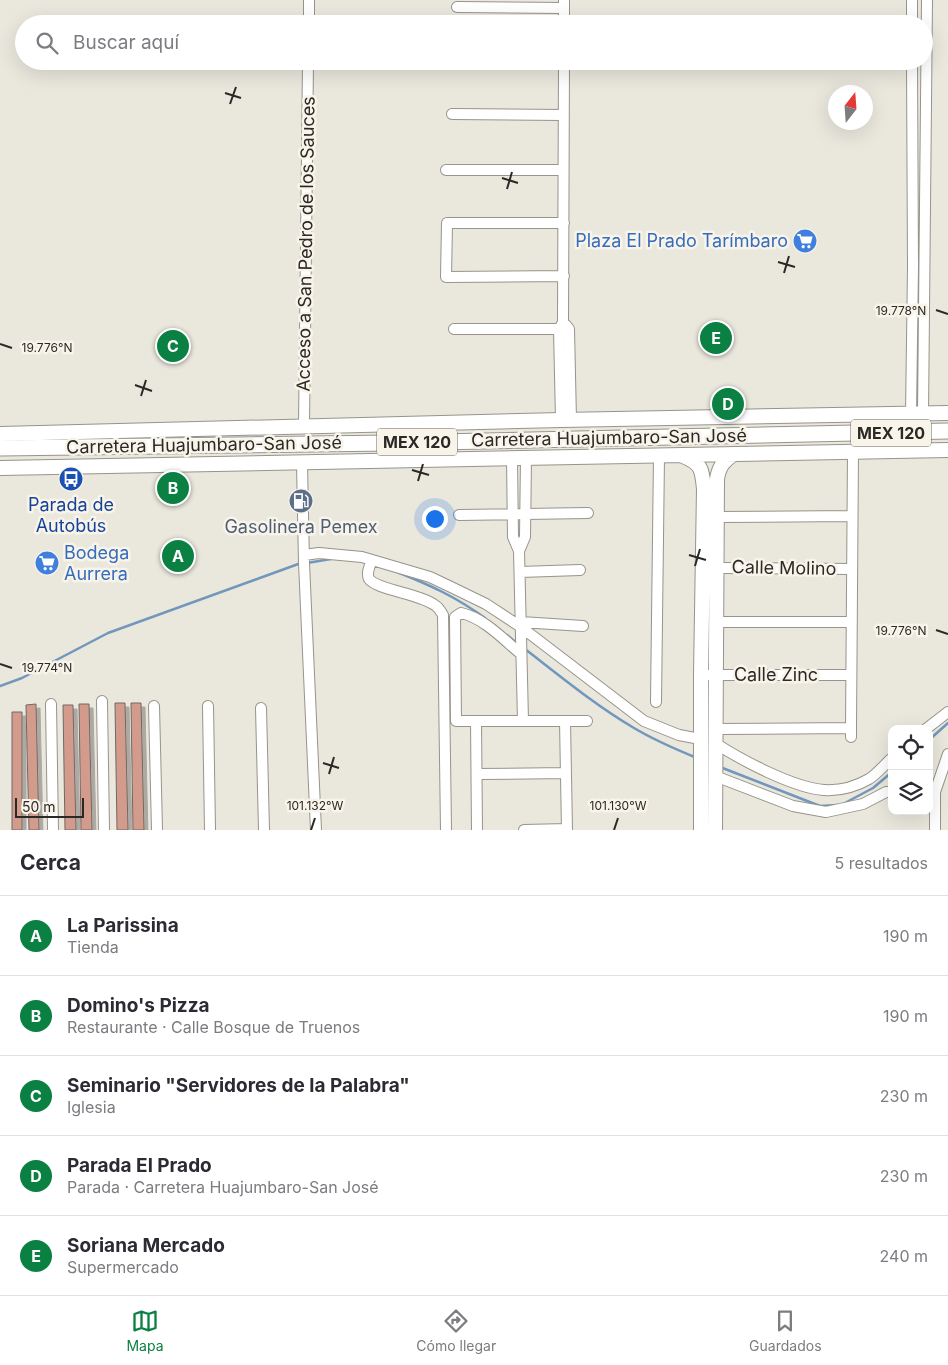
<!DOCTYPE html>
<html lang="es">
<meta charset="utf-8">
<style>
body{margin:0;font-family:Inter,sans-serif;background:#f2f2f3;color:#2b2b33}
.controls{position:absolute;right:15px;bottom:15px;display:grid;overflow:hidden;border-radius:10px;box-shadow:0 5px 20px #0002}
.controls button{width:45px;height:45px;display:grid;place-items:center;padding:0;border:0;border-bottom:1px solid #e1e1e2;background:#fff;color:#2b2b33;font:25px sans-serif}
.compass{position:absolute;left:828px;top:85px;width:45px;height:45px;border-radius:50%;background:#fff;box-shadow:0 5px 20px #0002;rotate:17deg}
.scale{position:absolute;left:15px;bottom:12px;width:69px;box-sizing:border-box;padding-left:5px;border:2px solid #2b2926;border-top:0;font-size:14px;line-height:18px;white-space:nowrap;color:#2b2926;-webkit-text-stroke:4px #f8f4ea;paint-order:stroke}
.you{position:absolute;left:434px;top:518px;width:18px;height:18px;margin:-12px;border:4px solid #fff;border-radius:50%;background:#1a73e8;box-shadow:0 0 0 8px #1a73e833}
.badge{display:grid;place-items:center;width:32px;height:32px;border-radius:50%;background:#0b8043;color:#fff;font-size:16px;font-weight:700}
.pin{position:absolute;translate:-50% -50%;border:2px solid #fff;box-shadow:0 1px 5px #0006}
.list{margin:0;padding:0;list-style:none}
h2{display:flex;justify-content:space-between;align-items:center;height:65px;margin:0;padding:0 20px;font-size:21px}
h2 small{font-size:16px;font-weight:400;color:#7c7c81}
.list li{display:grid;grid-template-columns:32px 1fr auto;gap:15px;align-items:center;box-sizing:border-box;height:80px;padding:0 20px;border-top:1px solid #e1e1e2}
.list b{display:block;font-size:19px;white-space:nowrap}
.list p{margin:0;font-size:16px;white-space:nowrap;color:#7c7c81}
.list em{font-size:16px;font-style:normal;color:#7c7c81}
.icon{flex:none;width:28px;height:28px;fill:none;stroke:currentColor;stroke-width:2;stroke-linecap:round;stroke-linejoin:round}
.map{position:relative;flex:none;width:948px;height:830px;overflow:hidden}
.search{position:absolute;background:#fff;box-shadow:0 5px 20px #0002;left:15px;right:15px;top:15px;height:55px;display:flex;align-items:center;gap:12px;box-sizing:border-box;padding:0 18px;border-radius:28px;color:#7c7c81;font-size:19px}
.sheet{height:465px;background:#fff}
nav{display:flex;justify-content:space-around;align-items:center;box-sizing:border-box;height:70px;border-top:1px solid #e1e1e2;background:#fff;font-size:14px;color:#7c7c81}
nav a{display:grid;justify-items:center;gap:2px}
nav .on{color:#0b8043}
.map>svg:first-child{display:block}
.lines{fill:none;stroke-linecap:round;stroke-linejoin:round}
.stream{stroke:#7197bc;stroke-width:2.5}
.building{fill:#d29b8c;stroke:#726865;filter:url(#shadow)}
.street-casing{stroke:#97948b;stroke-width:12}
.secondary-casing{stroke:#97948b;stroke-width:16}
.primary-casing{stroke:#97948b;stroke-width:17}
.street{stroke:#fff;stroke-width:10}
.secondary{stroke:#fff;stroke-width:14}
.primary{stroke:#fff;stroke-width:15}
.ticks{fill:none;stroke:#2b2926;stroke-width:2}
.labels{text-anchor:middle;stroke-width:5;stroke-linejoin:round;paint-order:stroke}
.shield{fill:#f8f4ea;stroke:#686661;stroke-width:1}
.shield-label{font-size:16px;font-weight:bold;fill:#2b2926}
.shop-label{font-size:18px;fill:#366cbe;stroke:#f8f4ea;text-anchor:end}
.street-label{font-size:18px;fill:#2b2926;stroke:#f8f4ea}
.transit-label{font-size:18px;fill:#164399;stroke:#f8f4ea}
.service-label{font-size:18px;fill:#4e5e75;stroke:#f8f4ea}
.ticks-label{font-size:12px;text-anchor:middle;fill:#2b2926;stroke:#f8f4ea;stroke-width:5;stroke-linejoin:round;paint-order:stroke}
</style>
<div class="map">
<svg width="948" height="830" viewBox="0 0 948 830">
<defs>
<filter id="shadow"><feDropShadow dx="4" dy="4" stdDeviation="0" flood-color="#0004"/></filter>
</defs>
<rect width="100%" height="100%" fill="#eae7dd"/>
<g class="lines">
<path class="stream" d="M307 563 331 559
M397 572C430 585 456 597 485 618
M507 635 518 644
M525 649C560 676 595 705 634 728 654 740 675 749 697 758
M0 686 22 678 108 633 301 563
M929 740 948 723
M720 767 820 806 838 805
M843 804 873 788 892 772"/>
</g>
<path class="building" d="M115 703H125L128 830H117Z
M131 703H141L144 830H133Z
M36 704 39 830H29L26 705Z
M79 704H89L92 830H81Z
M63 705H73L76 830H65Z
M12 712H22V830H12Z"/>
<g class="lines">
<defs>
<path id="street" d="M912 0V24
M457 7 564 8
M309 24V0
M564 24V0
M452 114 563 115
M446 170H563
M564 276 446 277 447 223H564
M566 325 569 329 571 420
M454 329H569
M911 414 913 267 912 61
M923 414 927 0
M561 420 559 330 563 322 564 61
M304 427 308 61
M512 458 513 537 519 551 523 721
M302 463 304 563 316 830
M459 515 588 513
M716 517 852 516
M519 551 525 537 526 458
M304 555 319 553 362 557 430 577 449 586 486 604 521 627 644 721 679 735 700 739
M372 560C370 565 366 573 369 579 377 590 422 594 436 606 439 608 441 612 443 615L446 830
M716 568 852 569
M520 572 580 570
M521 622 583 626
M716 622H852
M521 654C504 640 484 618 461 613L455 617 456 721H587
M701 675H851
M102 701 104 830
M656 702 659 456
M51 704 53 830
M154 706 157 830
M208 706 210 830
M261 708 264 830
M476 721 477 830
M565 721 567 830
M851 728 853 452
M715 729 851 728V737
M926 729 948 712
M715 743C741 760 794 788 824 790 839 791 855 787 869 779 877 774 884 765 892 758
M477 774 566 773
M715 776 793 806 826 812 863 804 886 792H892
M524 830 567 829
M935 830V792L948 754"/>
<path id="secondary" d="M0 434 561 420 948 413
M683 456C702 464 702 469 704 489L701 675V830
M0 468 948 450
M715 830 717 479C719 467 723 461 734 454"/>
<path id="primary" d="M0 448 391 443 948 431"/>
</defs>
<use href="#street" class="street-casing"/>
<use href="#secondary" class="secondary-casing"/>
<use href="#primary" class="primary-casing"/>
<use href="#street" class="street"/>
<use href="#secondary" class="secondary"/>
<use href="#primary" class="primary"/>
</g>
<path class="ticks" d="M225 93 241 98M230 104 236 87M502 178 518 183M507 189 512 172M778 262 795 267M784 273 789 256M936 310 948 314M0 344 12 348M135 385 152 391M141 396 146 380M412 470 429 475M418 481 423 464M689 555 706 560M695 566 700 549M936 630 948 634M0 664 12 668M323 763 339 768M329 774 334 757M311 830 315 818M614 830 618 818"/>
<defs>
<symbol id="supermarket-disc" viewBox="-11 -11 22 22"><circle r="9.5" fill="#3f7fe0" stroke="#f8f4ea"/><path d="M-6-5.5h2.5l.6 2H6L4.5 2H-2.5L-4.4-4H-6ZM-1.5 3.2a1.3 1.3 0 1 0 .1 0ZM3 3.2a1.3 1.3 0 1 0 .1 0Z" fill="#fff"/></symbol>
<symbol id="bus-disc" viewBox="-11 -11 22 22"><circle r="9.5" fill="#1a4fb4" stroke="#f8f4ea"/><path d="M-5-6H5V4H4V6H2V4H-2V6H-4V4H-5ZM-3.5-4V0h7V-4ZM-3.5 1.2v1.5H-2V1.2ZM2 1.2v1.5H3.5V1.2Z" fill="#fff"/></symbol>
<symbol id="fuel-disc" viewBox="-11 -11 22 22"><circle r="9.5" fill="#5c6f8a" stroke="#f8f4ea"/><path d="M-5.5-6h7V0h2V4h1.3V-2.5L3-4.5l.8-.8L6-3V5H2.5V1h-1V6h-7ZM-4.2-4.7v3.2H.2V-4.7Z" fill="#fff"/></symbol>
</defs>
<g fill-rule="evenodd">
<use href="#supermarket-disc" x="791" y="227" width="28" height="28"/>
<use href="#bus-disc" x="57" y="465" width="28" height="28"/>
<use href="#fuel-disc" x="287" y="487" width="28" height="28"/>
<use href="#supermarket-disc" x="33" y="549" width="28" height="28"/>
</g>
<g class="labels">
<g class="shield">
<rect x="851" y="419.5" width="80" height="27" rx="4"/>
<rect x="377" y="428.5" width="80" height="27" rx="4"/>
</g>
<g class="shield-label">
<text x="891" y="439">MEX 120</text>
<text x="417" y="448">MEX 120</text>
</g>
<g class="shop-label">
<text x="788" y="247">Plaza El Prado Tarímbaro</text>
<text x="64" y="559" text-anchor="start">Bodega<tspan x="64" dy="21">Aurrera</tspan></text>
</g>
<g class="street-label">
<text transform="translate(306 244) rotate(-89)" y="6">Acceso a San Pedro de los Sauces</text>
<text transform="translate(609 438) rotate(-1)" y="6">Carretera Huajumbaro-San José</text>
<text transform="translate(204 445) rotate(-1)" y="6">Carretera Huajumbaro-San José</text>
<text transform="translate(784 568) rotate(1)" y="6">Calle Molino</text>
<text x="776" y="681">Calle Zinc</text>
</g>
<g class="transit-label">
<text x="71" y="511">Parada de<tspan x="71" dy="21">Autobús</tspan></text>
</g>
<g class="service-label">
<text x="301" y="533">Gasolinera Pemex</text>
</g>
</g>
<g class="ticks-label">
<text x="901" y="315">19.778°N</text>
<text x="47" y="352">19.776°N</text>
<text x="901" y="635">19.776°N</text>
<text x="47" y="672">19.774°N</text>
<text x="315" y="810">101.132°W</text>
<text x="618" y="810">101.130°W</text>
</g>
</svg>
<div class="controls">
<button><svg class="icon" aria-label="locate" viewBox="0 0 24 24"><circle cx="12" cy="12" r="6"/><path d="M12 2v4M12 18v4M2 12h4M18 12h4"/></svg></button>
<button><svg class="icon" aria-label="layers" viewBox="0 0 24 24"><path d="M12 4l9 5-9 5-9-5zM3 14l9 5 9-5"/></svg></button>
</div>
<svg class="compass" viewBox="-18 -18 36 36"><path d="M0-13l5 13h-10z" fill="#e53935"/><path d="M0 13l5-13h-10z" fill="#7c7c81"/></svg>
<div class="scale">50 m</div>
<div class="you"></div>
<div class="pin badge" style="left:178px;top:556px">A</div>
<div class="pin badge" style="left:173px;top:488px">B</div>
<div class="pin badge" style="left:173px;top:346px">C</div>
<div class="pin badge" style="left:728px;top:404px">D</div>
<div class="pin badge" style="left:716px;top:338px">E</div>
<div class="search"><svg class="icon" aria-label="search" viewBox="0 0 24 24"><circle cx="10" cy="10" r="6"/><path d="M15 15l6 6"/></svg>Buscar aquí</div>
</div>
<section class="sheet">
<h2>Cerca<small>5 resultados</small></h2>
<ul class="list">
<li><span class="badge">A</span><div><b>La Parissina</b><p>Tienda</p></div><em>190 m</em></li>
<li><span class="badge">B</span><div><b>Domino's Pizza</b><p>Restaurante · Calle Bosque de Truenos</p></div><em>190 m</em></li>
<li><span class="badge">C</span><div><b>Seminario &quot;Servidores de la Palabra&quot;</b><p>Iglesia</p></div><em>230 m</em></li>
<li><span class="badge">D</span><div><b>Parada El Prado</b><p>Parada · Carretera Huajumbaro-San José</p></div><em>230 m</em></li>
<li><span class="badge">E</span><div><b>Soriana Mercado</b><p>Supermercado</p></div><em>240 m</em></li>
</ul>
</section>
<nav>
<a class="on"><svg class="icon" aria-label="map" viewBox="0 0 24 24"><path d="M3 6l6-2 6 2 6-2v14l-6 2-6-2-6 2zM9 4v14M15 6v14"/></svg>Mapa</a>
<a><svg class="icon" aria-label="directions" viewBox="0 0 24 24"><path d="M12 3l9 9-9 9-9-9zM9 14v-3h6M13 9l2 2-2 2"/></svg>Cómo llegar</a>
<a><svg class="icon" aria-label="saved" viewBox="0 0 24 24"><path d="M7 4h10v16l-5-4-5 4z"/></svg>Guardados</a>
</nav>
